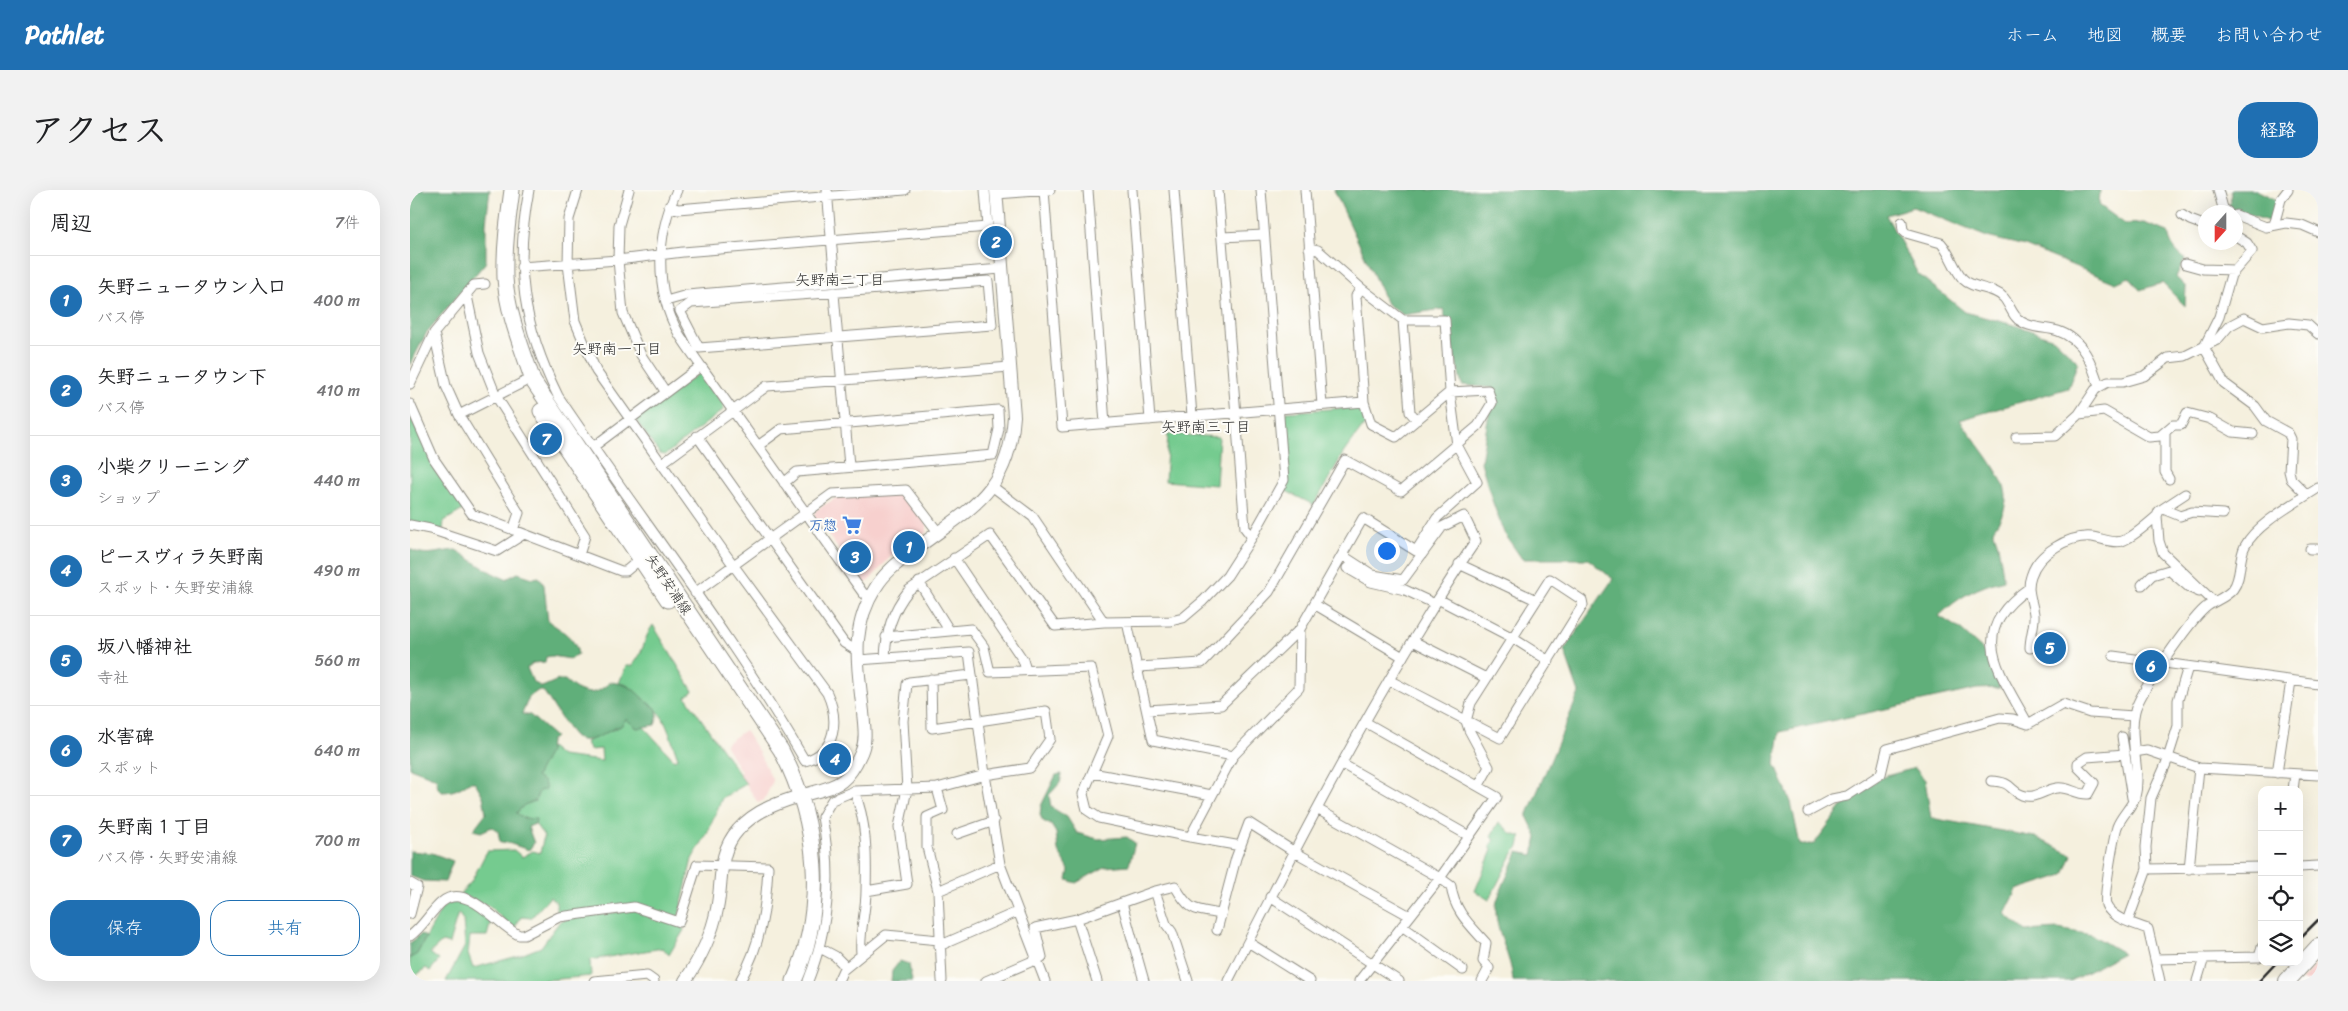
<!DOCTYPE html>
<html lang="ja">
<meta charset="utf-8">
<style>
body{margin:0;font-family:Sriracha,"Klee One",sans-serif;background:#f2f2f2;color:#202124}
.controls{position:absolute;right:15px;bottom:15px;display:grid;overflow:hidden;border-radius:10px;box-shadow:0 5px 20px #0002}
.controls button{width:45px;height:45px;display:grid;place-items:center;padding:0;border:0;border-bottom:1px solid #e0e0e0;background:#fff;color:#202124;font:25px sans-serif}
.compass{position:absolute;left:1788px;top:15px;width:45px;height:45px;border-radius:50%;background:#fff;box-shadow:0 5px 20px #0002;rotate:201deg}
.you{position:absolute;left:976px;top:360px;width:18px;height:18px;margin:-12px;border:4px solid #fff;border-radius:50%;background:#1a73e8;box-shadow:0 0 0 8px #1a73e833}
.badge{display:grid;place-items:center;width:32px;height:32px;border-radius:50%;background:#1f6fb2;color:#fff;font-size:16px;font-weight:700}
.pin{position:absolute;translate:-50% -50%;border:2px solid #fff;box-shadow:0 1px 5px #0006}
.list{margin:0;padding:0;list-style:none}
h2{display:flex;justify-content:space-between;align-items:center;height:65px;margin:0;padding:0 20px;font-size:21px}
h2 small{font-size:16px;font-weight:400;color:#757577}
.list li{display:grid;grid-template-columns:32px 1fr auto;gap:15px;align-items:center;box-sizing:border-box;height:90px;padding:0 20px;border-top:1px solid #e0e0e0}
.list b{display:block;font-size:19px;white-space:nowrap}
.list p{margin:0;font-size:16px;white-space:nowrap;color:#757577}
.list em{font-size:16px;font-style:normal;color:#757577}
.actions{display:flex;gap:10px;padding:15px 20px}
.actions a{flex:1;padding:11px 0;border:1px solid #1f6fb2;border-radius:20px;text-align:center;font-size:18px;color:#1f6fb2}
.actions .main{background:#1f6fb2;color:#fff}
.icon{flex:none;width:28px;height:28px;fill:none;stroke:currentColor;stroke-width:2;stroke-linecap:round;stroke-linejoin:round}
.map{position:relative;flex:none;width:1908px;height:791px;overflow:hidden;border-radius:20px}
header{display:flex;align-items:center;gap:30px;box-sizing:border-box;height:70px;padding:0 25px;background:#1f6fb2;color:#fff}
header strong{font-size:24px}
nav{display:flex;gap:28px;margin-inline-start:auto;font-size:18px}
.intro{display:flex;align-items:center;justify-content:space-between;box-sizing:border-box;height:120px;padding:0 30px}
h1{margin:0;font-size:35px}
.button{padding:12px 22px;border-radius:20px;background:#1f6fb2;color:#fff;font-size:18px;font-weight:700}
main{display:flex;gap:30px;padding:0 30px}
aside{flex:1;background:#fff;border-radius:20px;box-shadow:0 5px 20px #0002}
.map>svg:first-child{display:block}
.built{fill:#f7d0ce}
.green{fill:#75cb8f;stroke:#507b5d}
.forest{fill:#60af7a;stroke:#466d52}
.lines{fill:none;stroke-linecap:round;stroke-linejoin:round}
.street-casing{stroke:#908e84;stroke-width:11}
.secondary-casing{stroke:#908e84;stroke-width:14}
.primary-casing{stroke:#908e84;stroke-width:17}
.highway-casing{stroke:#908e84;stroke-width:18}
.street{stroke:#fff;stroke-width:9}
.secondary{stroke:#fff;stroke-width:12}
.primary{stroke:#fff;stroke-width:15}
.highway{stroke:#fff;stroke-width:16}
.rail{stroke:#2b2b2b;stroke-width:2.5}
.labels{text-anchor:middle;stroke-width:4;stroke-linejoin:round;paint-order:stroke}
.shop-label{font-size:14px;font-weight:bold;fill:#366cbe;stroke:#fdfcf7;text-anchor:end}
.street-label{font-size:14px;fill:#2b2b2b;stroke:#fdfcf7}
.neighbourhood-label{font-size:15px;fill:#2b2b2b;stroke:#fdfcf7}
</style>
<header>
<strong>Pathlet</strong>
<nav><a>ホーム</a><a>地図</a><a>概要</a><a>お問い合わせ</a></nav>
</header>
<div class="intro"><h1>アクセス</h1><a class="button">経路</a></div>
<main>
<aside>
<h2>周辺<small>7件</small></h2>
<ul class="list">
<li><span class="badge">1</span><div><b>矢野ニュータウン入口</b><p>バス停</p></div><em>400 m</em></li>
<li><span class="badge">2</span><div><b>矢野ニュータウン下</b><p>バス停</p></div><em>410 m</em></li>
<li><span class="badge">3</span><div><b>小柴クリーニング</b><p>ショップ</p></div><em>440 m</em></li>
<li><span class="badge">4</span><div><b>ピースヴィラ矢野南</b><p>スポット · 矢野安浦線</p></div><em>490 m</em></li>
<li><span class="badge">5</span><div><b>坂八幡神社</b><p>寺社</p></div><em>560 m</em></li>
<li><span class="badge">6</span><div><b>水害碑</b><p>スポット</p></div><em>640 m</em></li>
<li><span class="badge">7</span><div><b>矢野南１丁目</b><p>バス停 · 矢野安浦線</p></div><em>700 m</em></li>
</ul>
<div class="actions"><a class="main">保存</a><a>共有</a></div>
</aside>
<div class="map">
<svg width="1908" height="791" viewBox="0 0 1908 791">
<rect width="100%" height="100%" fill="#fdfcf7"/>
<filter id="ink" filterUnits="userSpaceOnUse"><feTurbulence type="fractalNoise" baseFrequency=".02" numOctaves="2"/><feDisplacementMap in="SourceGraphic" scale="10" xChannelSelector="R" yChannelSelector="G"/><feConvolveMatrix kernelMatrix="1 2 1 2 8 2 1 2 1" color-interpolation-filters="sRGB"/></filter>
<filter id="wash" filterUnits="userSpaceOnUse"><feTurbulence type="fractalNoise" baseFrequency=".0096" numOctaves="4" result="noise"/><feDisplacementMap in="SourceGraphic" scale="20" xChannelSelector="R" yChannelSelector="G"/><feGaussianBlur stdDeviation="1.12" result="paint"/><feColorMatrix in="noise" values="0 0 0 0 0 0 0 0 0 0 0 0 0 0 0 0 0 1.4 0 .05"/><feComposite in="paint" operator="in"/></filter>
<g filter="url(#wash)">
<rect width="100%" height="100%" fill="#f5f0de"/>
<path class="built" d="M495 304 517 335V342L485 362 458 392 453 393 404 326 406 320 428 307Z
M335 540 349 563 363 591 354 610 348 613 329 583 331 582 315 554Z
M1908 772V791H1891L1905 776Z"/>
<path class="green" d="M288 184 293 185 314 215 313 220 255 265 250 264 227 232 228 226Z
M949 217 954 220 955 234 934 262 904 315 872 299 878 290 874 226 877 222Z
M0 227 53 320 34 331 33 340 0 333Z
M758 244 809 247 806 295 755 291Z
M243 435 283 501 276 507 336 594 312 608 297 644 282 669 269 726 267 728 226 715 147 724 146 712 140 707 121 728 111 727 104 739 80 717 50 704 61 692 77 661 104 660 112 667 123 661 130 663 134 646 125 634 126 630 113 628 106 624 114 615 125 611 129 601 126 587 140 557 151 566 192 571 191 559 179 560 176 552 211 536 216 529 227 538 233 536 264 570 268 568C263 555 256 528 246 519 243 516 239 515 236 512 227 504 223 495 209 493L216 476H222C236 460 232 450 243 435Z
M1089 632 1102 644 1111 647 1109 657 1103 663 1079 710 1065 701 1082 660 1080 656 1084 651 1081 646Z
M50 711 70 718 82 728 77 746H60L58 764 63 778 108 766 131 757 150 731 172 726 227 720 272 737 274 740 259 765 253 758 180 770 181 786 127 791H36L55 756 53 730 48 723 39 754 32 752 20 763 29 770 20 781 16 778 4 787 0 785V768L7 764 32 718 40 712Z"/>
<path class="forest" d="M0 0H80L76 33V72L17 142 0 175Z
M924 0H1690L1689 15 1715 34 1734 33 1758 42C1760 55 1765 61 1775 69L1766 87 1776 97 1775 116 1752 93 1730 100 1719 87 1706 93 1615 56 1577 47 1503 17 1476 25 1508 84 1555 122 1608 136 1644 149 1668 172 1658 198 1550 230C1563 248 1590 280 1595 300 1599 314 1591 329 1583 340L1588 355 1594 390C1567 397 1548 407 1529 426L1551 440 1577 464 1590 498 1567 499 1370 542 1365 574 1381 612 1390 655 1404 654 1442 603 1476 586 1505 578 1515 590 1521 628 1625 647 1662 665 1654 685 1607 700 1595 724 1616 741 1648 739 1682 745 1713 763 1661 791H1103C1102 766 1084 742 1086 716 1087 705 1103 675 1108 662L1123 665 1127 647 1117 626 1169 503 1154 460 1203 389 1178 369H1112L1094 343 1082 310 1071 272 1083 198 1052 195 1033 119 993 125 977 114Z
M1821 0H1846L1867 10 1861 32 1818 18 1822 4Z
M0 359C16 368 29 361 46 360 63 370 77 382 96 389L108 383 123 388 129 387 134 395 138 431C152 441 165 447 168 464L160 469 142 466 136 467 135 472 123 473 117 478 123 492 132 497 148 490H155C171 505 184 508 200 492 228 495 225 506 246 518L248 525 245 535 227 538 216 529 211 536C201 538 193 546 183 549 179 550 172 551 168 549 159 544 141 512 134 502L129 500 119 507 112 524 120 525 145 547 140 551 139 562 126 587 134 592 136 599 129 601 125 611 114 615 106 623 113 628 126 629 125 634 118 637 124 653 119 660 95 652 90 653 88 641 82 637 71 642 63 640 76 623 73 606 65 592H59C50 599 43 602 32 602L28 598 26 588 0 578Z
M652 584 650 593 639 605 641 617 657 627 667 643 688 649 717 647 725 653 719 675 695 677 666 693 657 690 659 680 648 660 646 643 641 635 633 631 630 625 631 616 646 585Z
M0 661 22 663 43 671 35 692 13 691 0 686Z
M11 744 16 747 7 764 0 768V753Z
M490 771 499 774 502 791H481L482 781Z"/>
</g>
<g filter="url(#ink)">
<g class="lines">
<defs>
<path id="street" d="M119 0C104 78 113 135 148 206 230 328 321 444 395 571 427 562 429 529 417 503L324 376 186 181 165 131 158 74 159 29 168 0
M219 0 209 35 208 70 213 123 231 165 255 201
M267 0C246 45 244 100 269 144 276 155 284 166 291 176L453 403 460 408
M417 0 425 93
M634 0 652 237 954 212
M678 0 695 234
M722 0 740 230
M764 0 782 226
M808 0 835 338 842 347
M895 0 912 215
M1808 0 1813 18 1818 22
M586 4 640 0
M259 16 268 19 495 0
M1772 25 1780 30 1796 36
M1826 25 1856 37 1876 33 1892 35 1908 42
M1492 32 1493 40 1496 43 1531 53C1540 63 1544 79 1553 89 1564 100 1583 96 1594 108 1600 115 1603 128 1612 132 1623 139 1636 137 1648 141 1673 149 1683 175 1689 197
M1864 35 1871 9 1878 0
M812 47 854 45
M899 58 908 60 951 98 993 130 1000 222 1007 230
M1775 74 1793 79 1824 80
M111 77 208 70 273 62 578 37 575 0
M578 91 582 135 289 158 270 121 281 113Z
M424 104 439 276
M57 106 69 163 86 206 175 346 169 365
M256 111 277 105 591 79
M24 143 36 196 49 225 109 323 103 340
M1794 157 1814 193 1845 216 1856 231 1878 243 1881 249 1879 281 1881 289 1897 305
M1794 157 1809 127 1821 85 1842 61 1837 53 1826 46
M0 194 24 143 64 95 75 94
M0 214 24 269 62 324 211 381H216L229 370
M1669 224 1694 221 1739 247 1750 246 1763 235H1771L1777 223 1800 229 1823 242 1843 244
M49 225 114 192
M1755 242V282L1759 289
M287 246 434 453 447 461
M1606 247 1645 246 1669 224 1685 200 1689 197 1698 192H1713L1734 186 1758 168 1775 166 1807 150 1819 136 1834 128 1853 137 1879 133 1898 135 1908 144
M348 256 371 239 588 220 589 239 583 265 387 282 374 293
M183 257 291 176
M252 273 357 196 600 177
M583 297 623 327 694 432 761 431 773 428 793 411 817 386 842 347 874 290 851 0
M1775 304 1749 321 1747 326 1749 351 1753 363 1803 411
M1753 319 1770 326 1782 322 1813 324
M0 335 20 339 87 361 114 344
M1900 359H1908
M544 368 613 470 616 480
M1049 374 1126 410
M937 378 961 392 995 400 1025 414
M509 392 539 440
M1732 395 1742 385 1759 380 1780 398 1789 402
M1619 398C1555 443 1589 480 1618 534L1653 514 1680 523 1724 526
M285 403 422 304 496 300 528 342
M1028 409 1101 447 1139 471
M904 414 993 467
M717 432 743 550 823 566
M476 447 561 439 574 457 580 482 681 478 698 546 673 604 677 620 689 628 780 647 823 566 889 498 890 439
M1003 451 1076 488
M1620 458C1620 446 1625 435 1624 424 1622 410 1616 400 1621 386 1628 363 1659 345 1682 347 1691 348 1703 354 1712 351 1724 347 1737 334 1747 326
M1703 466 1908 494
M475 468C476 442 482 421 499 400L580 345 645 436 694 432
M448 470 559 462 575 585 590 674 635 791
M729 477 792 473 859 402 935 270 991 301 1068 236 1082 213 1078 200 1040 202 986 247 961 234 954 212 946 106 951 98
M979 490 1090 548 1173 415 1172 410 1140 389 1061 513 1056 531 1059 540 1079 577 1069 595
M738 520 811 515 890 439 953 328 1006 361 1027 328 1067 292 1047 255 1040 202 1035 130H993
M1712 547 1722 608
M1724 562 1737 560 1789 578 1908 585
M932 574 1059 646
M682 583 802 605
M1867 583 1881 491
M1581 591C1604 592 1598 600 1612 605 1625 610 1636 599 1647 598 1657 596 1667 605 1678 604L1684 593 1668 577V573L1677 567 1715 564
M527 598 533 620 517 627V657L528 701 532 791
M1883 600 1885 584
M907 619 1030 688 1041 696C1044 721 1060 735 1076 753L1073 771 1079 778 1072 791
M1398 622 1422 609 1437 606 1471 584 1477 559 1590 528 1603 529 1618 534
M547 644 584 631
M780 647 831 656
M1889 677 1908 676
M1737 679 1852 677
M1779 679 1789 578
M0 693 7 697 0 724
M456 701 497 694 489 637 497 599 493 531 497 494 499 492 562 485
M528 701 590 674
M745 701 756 734 762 742 778 791
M860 707 989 791
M712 713 734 791
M667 729 687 791
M1718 731 1737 679 1736 657 1741 608 1756 574 1768 536V510L1778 477
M992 736 1053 780
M807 740 826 668 839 633 883 661 1000 726
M0 746C13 737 20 722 32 712 57 691 89 737 109 745H114L149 727 224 717 269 732 287 675 358 677C356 718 351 755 330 791
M838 752 900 791
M529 756 607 722
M410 758 425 766 436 777
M451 763C449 742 456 722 456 701 457 668 457 631 444 601L527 598 575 585 620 578 640 549 636 521 522 538 521 489
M1745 769 1849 767 1852 757
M184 791 237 786 244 791
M398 791C419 738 423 683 412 627L422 610 444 601
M428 791 433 780 476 745 529 750
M576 791 632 767 625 738 667 729 745 701 765 696C780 722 783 719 811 724
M818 791C875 679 932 567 997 460 1020 423 1041 386 1066 351L1054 326 1032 337 993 390 963 385 932 365
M949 791 1030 688 1087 607 955 532
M1750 791 1738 739C1725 734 1702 729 1696 715 1693 707 1704 647 1707 637 1711 626 1721 618 1725 607 1732 582 1718 549 1725 521 1729 503 1780 431 1795 418 1803 411 1816 408 1823 399 1832 387 1828 370 1835 356 1847 333 1886 313 1908 298
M1787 791 1794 768"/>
<path id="secondary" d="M275 791C290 769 302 745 307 719 313 692 307 663 328 640 345 620 372 611 397 604 409 601 422 598 432 591 441 584 447 572 451 563 457 550 454 535 453 522 448 475 439 440 466 397 475 382 489 372 503 361 558 319 599 304 604 226L586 0"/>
<path id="primary" d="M102 0C98 29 94 58 95 88 97 122 112 158 123 191L371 560C408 631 417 716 384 791
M131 221 258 410"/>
<path id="highway" d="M1877 791 1908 757"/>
</defs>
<use href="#street" class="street-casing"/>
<use href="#secondary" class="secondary-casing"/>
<use href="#primary" class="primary-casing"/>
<use href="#highway" class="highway-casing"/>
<use href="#street" class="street"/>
<use href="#secondary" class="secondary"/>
<use href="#primary" class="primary"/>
<use href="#highway" class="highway"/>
<path class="rail" d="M1889 749 1908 730
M1849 791 1867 772"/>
</g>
</g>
<defs>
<symbol id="supermarket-bare" viewBox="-9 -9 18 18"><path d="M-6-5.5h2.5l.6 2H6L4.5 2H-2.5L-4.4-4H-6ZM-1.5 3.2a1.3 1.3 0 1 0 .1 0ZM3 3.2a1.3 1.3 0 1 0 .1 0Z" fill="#3f7fe0" stroke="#fdfcf7" stroke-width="2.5" paint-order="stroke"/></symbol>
</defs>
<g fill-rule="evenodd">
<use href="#supermarket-bare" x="428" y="321" width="28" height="28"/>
</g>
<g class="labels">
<g class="shop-label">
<text x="427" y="340">万惣</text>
</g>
<g class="street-label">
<text transform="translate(259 394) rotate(56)" y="5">矢野安浦線</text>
</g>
<g class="neighbourhood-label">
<text x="430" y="95">矢野南二丁目</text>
<text x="207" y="164">矢野南一丁目</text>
<text x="796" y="242">矢野南三丁目</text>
</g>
</g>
</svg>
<div class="controls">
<button>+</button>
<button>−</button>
<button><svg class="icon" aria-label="locate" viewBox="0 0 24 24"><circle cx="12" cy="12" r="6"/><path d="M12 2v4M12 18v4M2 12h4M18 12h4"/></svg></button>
<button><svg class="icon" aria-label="layers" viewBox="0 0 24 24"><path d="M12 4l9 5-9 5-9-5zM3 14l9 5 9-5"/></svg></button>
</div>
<svg class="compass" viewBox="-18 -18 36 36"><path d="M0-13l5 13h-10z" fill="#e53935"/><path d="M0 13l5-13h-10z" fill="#757577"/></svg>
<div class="you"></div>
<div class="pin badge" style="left:499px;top:357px">1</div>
<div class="pin badge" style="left:586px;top:52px">2</div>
<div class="pin badge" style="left:445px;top:367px">3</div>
<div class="pin badge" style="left:425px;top:569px">4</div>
<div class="pin badge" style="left:1640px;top:458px">5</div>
<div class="pin badge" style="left:1741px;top:476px">6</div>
<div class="pin badge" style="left:136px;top:249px">7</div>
</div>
</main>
